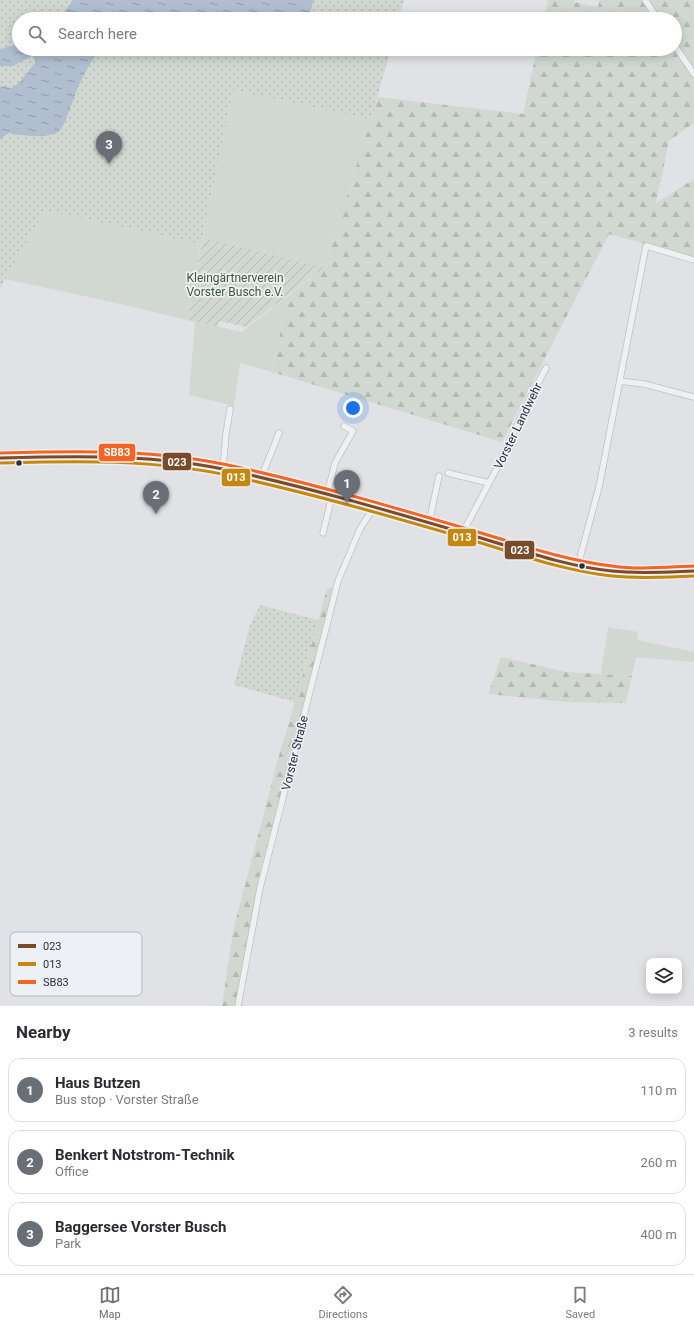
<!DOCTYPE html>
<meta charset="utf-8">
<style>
body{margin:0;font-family:Roboto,sans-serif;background:#f7f7f7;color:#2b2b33}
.controls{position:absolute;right:12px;bottom:12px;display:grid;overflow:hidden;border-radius:8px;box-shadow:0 2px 10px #0003}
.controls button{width:36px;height:36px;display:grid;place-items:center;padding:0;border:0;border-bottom:1px solid #e1e1e2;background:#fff;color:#2b2b33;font:20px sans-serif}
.you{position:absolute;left:353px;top:408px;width:14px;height:14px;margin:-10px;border:3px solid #fff;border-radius:50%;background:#1a73e8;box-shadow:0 0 0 6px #1a73e833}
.badge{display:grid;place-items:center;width:26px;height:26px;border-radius:50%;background:#696e77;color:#fff;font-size:13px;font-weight:700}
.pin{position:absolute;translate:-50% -33px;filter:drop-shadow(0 1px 2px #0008)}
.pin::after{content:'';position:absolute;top:21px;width:14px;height:12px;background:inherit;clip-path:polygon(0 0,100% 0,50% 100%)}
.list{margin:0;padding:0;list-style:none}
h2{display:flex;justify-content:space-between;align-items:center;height:52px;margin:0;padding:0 16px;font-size:17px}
h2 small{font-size:13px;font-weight:400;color:#7c7c81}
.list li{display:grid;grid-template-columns:26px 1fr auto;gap:12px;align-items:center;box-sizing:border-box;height:64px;margin:0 8px 8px;padding:0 8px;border:1px solid #e1e1e2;border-radius:12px}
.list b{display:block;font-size:15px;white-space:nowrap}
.list p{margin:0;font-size:13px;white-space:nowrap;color:#7c7c81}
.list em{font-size:13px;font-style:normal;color:#7c7c81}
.icon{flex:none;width:22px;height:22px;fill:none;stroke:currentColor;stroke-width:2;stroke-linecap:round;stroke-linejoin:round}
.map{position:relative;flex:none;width:694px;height:1006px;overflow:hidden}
.search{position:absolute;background:#fff;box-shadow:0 2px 10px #0003;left:12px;right:12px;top:12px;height:44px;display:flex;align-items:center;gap:10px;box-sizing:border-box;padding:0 14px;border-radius:22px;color:#7c7c81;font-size:15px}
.sheet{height:268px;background:#fff}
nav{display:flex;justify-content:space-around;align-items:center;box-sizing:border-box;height:56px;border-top:1px solid #e1e1e2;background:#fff;font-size:11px;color:#7c7c81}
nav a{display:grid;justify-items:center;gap:2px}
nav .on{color:#696e77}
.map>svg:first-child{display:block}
.grass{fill:#d1d8d1}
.forest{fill:url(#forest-firs)}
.park{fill:url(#park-dots)}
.garden{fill:url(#garden-furrows)}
.water{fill:url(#water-ripples)}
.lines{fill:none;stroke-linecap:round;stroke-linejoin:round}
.minor-casing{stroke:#bec0c3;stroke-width:7}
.major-casing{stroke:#bcbfc3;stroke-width:8}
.minor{stroke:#eff0f2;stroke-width:5.5}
.major{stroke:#f4f5f5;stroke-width:7}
.bus-1-casing{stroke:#edf0f4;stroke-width:6}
.bus-2-casing{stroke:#edf0f4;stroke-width:6}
.bus-3-casing{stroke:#edf0f4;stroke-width:6}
.bus-1{stroke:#7a4b2a;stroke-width:3}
.bus-2{stroke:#c4880f;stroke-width:3}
.bus-3{stroke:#f26522;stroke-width:3}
.bus-dot{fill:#29303c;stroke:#edf0f4;stroke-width:1.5}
.labels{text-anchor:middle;stroke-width:3.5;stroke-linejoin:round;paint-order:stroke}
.park-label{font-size:12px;fill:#3d5737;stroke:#edf0f4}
.street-label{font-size:12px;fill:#29303c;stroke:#edf0f4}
.key{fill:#edf0f4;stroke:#b2b6bd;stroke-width:1}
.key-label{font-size:11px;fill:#29303c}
.line-badge{stroke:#edf0f4;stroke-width:1.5}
.badge-label{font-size:11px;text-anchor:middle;font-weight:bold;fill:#fff}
</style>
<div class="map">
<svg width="694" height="1006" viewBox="0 0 694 1006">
<defs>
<pattern id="forest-firs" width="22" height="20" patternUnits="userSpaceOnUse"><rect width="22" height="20" fill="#d1d8d1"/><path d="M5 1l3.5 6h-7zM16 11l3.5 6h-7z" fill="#b3bab4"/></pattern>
<pattern id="park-dots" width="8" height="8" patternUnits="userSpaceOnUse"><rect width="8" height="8" fill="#d1d8d1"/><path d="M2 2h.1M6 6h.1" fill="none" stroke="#b3bab4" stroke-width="1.8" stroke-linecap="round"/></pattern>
<pattern id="garden-furrows" width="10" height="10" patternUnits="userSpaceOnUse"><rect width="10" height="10" fill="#d1d8d1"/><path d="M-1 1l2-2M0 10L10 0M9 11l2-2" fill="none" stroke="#b3bab4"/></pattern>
<pattern id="water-ripples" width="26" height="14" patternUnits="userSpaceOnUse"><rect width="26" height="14" fill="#b0becf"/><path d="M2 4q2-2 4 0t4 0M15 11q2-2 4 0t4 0" fill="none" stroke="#8f9ba9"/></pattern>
</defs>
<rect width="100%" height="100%" fill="#e0e2e5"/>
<path class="grass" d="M233 90 371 119 325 267 203 237Z
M45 210 201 244 187 320 125 305 5 279Z
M288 296 272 372 240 363 234 406 189 395 195 322 242 332Z
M608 627 638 632 637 640 694 652V662L636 657 632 676 601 674Z"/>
<path class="forest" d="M548 0H574V2L598 7 600 0H694V123L669 141 656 203 694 179V257L609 234 502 442 272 372 288 296 325 267 371 119 233 90 201 244 45 210 0 288 88 65 375 106 378 97 523 114 537 49H675V19H544Z
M341 585 306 697 261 869 236 1006H222L233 931 278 759 295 702 327 589Z
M501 657 566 672 632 676 626 703 566 702 488 694Z"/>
<path class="park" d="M0 0H404L399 19H19V49H391L371 119 233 90 201 244 45 210 0 288Z
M260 605 318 620 295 702 234 685 250 625Z"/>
<path class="garden" d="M203 237 325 267 246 327 219 321 218 327 187 320Z"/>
<path class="water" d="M73 0H314L308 17 306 19H199L179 15 138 13 130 19H59Z
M19 43V49H101C87 65 79 84 72 103 68 112 66 124 59 131 49 140 20 135 8 133L0 140V86L12 88 20 82 35 63V59L32 56 13 66H0V49L12 46Z"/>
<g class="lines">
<defs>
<path id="minor" d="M645 0 658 19
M675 46 694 74
M620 381 644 384 694 397
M223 469 226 434 230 409
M448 473 489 483
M261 478 279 433
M327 495 335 463 353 431 344 426
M429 523 439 476
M463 532 497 468 528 402 546 368
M323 533 332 496
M578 565 599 487 646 246 694 260
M238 1006 260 888 338 581 360 529 374 507"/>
<path id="major" d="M0 458C75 456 150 454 223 469 244 473 265 479 286 484 350 500 414 518 478 537 519 549 559 563 602 570 632 575 664 572 694 571"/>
</defs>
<use href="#minor" class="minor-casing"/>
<use href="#major" class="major-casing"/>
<use href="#minor" class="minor"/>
<use href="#major" class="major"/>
<defs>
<path id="bus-1" d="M0 458C79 456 159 454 237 472 314 489 389 511 464 533 513 547 562 566 612 571 639 574 667 572 694 571"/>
<path id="bus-2" d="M0 463C77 461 155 459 231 476 310 493 389 516 468 539 515 553 563 571 612 576 639 579 667 577 694 576"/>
<path id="bus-3" d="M0 453C79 451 159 449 237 467 314 484 389 506 464 528 513 542 562 560 612 566 639 570 667 567 694 566"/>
</defs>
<use href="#bus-1" class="bus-1-casing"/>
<use href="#bus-2" class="bus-2-casing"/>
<use href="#bus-3" class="bus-3-casing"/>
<use href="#bus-1" class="bus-1"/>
<use href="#bus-2" class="bus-2"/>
<use href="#bus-3" class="bus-3"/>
</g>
<g class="bus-dot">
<circle cx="19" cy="463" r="3.5"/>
<circle cx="582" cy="566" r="3.5"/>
</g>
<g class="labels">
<g class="park-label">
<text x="235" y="282">Kleingärtnerverein<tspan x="235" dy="14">Vorster Busch e.V.</tspan></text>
</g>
<g class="street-label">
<text transform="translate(518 426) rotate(-64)" y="4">Vorster Landwehr</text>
<text transform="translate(295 753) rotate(-76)" y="4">Vorster Straße</text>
</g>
</g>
<rect x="10" y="932" width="132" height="64" rx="6" class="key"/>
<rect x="18" y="944" width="18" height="4" fill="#7a4b2a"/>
<rect x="18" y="962" width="18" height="4" fill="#c4880f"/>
<rect x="18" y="980" width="18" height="4" fill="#f26522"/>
<g class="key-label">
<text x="43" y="950">023</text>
<text x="43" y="968">013</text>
<text x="43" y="986">SB83</text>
</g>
<g class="line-badge">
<rect x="98" y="443" width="38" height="19" rx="4" fill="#f26522"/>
<rect x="162" y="452" width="30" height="19" rx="4" fill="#7a4b2a"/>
<rect x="221" y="468" width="30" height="19" rx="4" fill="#c4880f"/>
<rect x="447" y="528" width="30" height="19" rx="4" fill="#c4880f"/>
<rect x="504" y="540" width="31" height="20" rx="4" fill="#7a4b2a"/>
</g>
<g class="badge-label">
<text x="117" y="456">SB83</text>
<text x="177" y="466">023</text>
<text x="236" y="481">013</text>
<text x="462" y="541">013</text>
<text x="520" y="554">023</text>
</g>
</svg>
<div class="controls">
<button><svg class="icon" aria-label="layers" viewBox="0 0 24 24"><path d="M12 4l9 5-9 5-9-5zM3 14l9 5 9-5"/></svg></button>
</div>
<div class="you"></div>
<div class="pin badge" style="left:347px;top:503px">1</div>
<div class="pin badge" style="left:156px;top:514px">2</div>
<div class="pin badge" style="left:109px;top:164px">3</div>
<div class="search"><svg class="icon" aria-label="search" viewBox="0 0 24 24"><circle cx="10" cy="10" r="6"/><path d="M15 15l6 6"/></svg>Search here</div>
</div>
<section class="sheet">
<h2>Nearby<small>3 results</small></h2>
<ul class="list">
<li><span class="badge">1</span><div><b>Haus Butzen</b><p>Bus stop · Vorster Straße</p></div><em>110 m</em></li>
<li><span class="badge">2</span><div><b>Benkert Notstrom-Technik</b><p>Office</p></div><em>260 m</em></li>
<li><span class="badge">3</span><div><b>Baggersee Vorster Busch</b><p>Park</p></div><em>400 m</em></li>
</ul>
</section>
<nav>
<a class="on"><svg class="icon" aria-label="map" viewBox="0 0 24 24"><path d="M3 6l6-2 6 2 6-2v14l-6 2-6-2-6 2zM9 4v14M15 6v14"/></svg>Map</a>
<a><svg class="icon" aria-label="directions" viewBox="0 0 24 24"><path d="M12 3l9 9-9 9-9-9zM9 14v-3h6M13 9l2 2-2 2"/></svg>Directions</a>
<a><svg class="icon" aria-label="saved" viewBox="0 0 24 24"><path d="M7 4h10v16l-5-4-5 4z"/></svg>Saved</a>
</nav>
